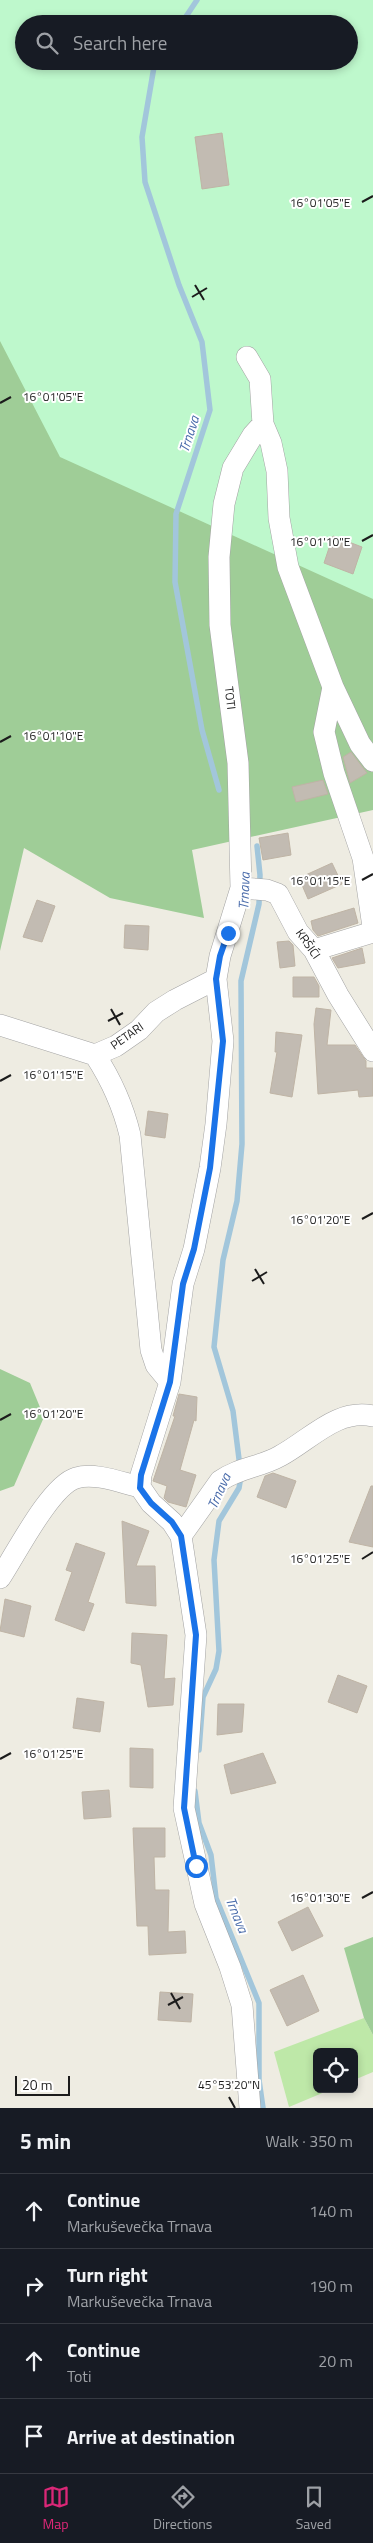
<!DOCTYPE html>
<meta charset="utf-8">
<style>
body{margin:0;font-family:"Titillium Web",sans-serif;background:#242831;color:#f1f3f6}
.controls{position:absolute;right:15px;bottom:15px;display:grid;overflow:hidden;border-radius:8px;box-shadow:0 2px 8px #0003}
.controls button{width:45px;height:45px;display:grid;place-items:center;padding:0;border:0;border-bottom:1px solid #363941;background:#171b24;color:#f1f3f6;font:25px sans-serif}
.scale{position:absolute;left:15px;bottom:12px;width:55px;box-sizing:border-box;padding-left:5px;border:2px solid #1c1c1c;border-top:0;font-size:14px;line-height:18px;white-space:nowrap;color:#1c1c1c;-webkit-text-stroke:4px #fff;paint-order:stroke}
.stop{position:absolute;width:15px;height:15px;margin:-11px;border:4px solid #1a73e8;border-radius:50%;background:#fff}
.stop.end{background:#1a73e8;border-color:#fff;box-shadow:0 1px 5px #0008}
.list{margin:0;padding:0;list-style:none}
h2{display:flex;justify-content:space-between;align-items:center;height:65px;margin:0;padding:0 20px;font-size:21px}
h2 small{font-size:16px;font-weight:400;color:#9ea1a6}
.list li{display:grid;grid-template-columns:32px 1fr auto;gap:15px;align-items:center;box-sizing:border-box;height:75px;padding:0 20px;border-top:1px solid #363941}
.list b{display:block;font-size:19px;white-space:nowrap}
.list p{margin:0;font-size:16px;white-space:nowrap;color:#9ea1a6}
.list em{font-size:16px;font-style:normal;color:#9ea1a6}
.icon{flex:none;width:28px;height:28px;fill:none;stroke:currentColor;stroke-width:2;stroke-linecap:round;stroke-linejoin:round}
.map{position:relative;flex:none;width:373px;height:2108px;overflow:hidden}
.search{position:absolute;background:#171b24;box-shadow:0 2px 8px #0003;left:15px;right:15px;top:15px;height:55px;display:flex;align-items:center;gap:12px;box-sizing:border-box;padding:0 18px;border-radius:28px;color:#9ea1a6;font-size:19px}
.sheet{height:365px;background:#171b24}
nav{display:flex;justify-content:space-around;align-items:center;box-sizing:border-box;height:70px;border-top:1px solid #363941;background:#171b24;font-size:14px;color:#9ea1a6}
nav a{display:grid;justify-items:center;gap:2px}
nav .on{color:#db2777}
.map>svg:first-child{display:block}
.grass{fill:#bee8a8}
.forest{fill:#9fcd97;fill-rule:evenodd}
.park{fill:#bef8cc;fill-rule:evenodd}
.lines{fill:none;stroke-linecap:round;stroke-linejoin:round}
.stream{stroke:#a2c6db;stroke-width:5.5}
.building{fill:#c2bbb2;stroke:#bfb4a5}
.minor-casing{stroke:#a3a3a3;stroke-width:22}
.minor{stroke:#fff;stroke-width:21}
.route{stroke:#1a73e8;stroke-width:6}
.ticks{fill:none;stroke:#1c1c1c;stroke-width:2}
.labels{text-anchor:middle;stroke-width:4;stroke-linejoin:round;paint-order:stroke}
.street-label{font-size:12px;fill:#1c1c1c;stroke:#fff}
.water-label{font-size:14px;font-style:italic;fill:#4a6cab;stroke:#fff}
.ticks-label{font-size:12px;text-anchor:middle;fill:#1c1c1c;stroke:#fff;stroke-width:4;stroke-linejoin:round;paint-order:stroke}
</style>
<div class="map">
<svg width="373" height="2108" viewBox="0 0 373 2108">
<rect width="100%" height="100%" fill="#eeece2"/>
<path class="grass" d="M364 2018 373 2035V2072L354 2080V2052H317V2089H332L289 2107 274 2052Z"/>
<path class="forest" d="M0 0H373V810L192 850 204 918 110 898 24 848 0 951ZM24 24H349V61H24Z
M0 1369 30 1383 44 1417 14 1486 0 1491Z
M373 1937V2035L364 2018 344 1948Z"/>
<path class="park" d="M0 0H373V599L60 457 0 341ZM24 24H349V61H24Z"/>
<g class="lines">
<path class="stream" d="M181 24 197 0
M155 61 142 137 145 182 179 285 202 342 210 410 176 514 175 582 202 730 219 790
M240 1467 233 1411 214 1347 223 1260 237 1201 242 1144 241 981 259 904 260 875 257 846
M199 1750 203 1697 216 1669 219 1651 214 1560 219 1521 239 1488 241 1476
M195 1791 199 1823 211 1855 216 1898 259 2003V2080L263 2108"/>
</g>
<path class="building" d="M222 133 229 185 202 189 195 137Z
M333 536 362 547 353 574 324 563Z
M351 752 367 773 350 783 343 757Z
M323 780 328 794 296 802 292 787Z
M288 833 291 855 263 860 259 838Z
M332 863 342 884 308 899 299 878Z
M37 900 55 906 42 942 23 937Z
M354 908 358 923 318 936 313 930 311 921Z
M125 925 149 926 148 950 124 948Z
M289 941 293 945 295 966 280 968 277 942Z
M362 948 365 963 338 968 332 958Z
M293 977H314L319 986V997H293Z
M316 1008 331 1010 327 1045H355L366 1061V1068H373V1096L359 1097 358 1090 318 1094 314 1024Z
M276 1032 302 1035 292 1097 270 1093 277 1052H275Z
M148 1111 168 1114 165 1138 145 1135Z
M179 1394 197 1397 196 1421 194 1420 180 1470 196 1475 186 1507 168 1502 164 1498 167 1486 153 1481 175 1416H173Z
M273 1473 296 1481 286 1508 257 1497 265 1476Z
M371 1486H373V1547L349 1542Z
M122 1521 149 1531 136 1566H155L156 1606 126 1603Z
M76 1543 105 1553 88 1602 94 1604 84 1631 55 1620 72 1572 66 1570Z
M5 1599 31 1606 24 1637 0 1631Z
M132 1633 167 1635 164 1679 175 1678 173 1705 148 1707 141 1665 131 1663Z
M338 1675 367 1686 357 1713 328 1702Z
M77 1698 104 1702 100 1732 73 1728Z
M218 1704H244L242 1732 217 1735Z
M130 1748 153 1749V1788L130 1787Z
M263 1753 276 1783 231 1794 224 1765Z
M109 1790 111 1817 84 1819 82 1792Z
M133 1828H165V1857H154L155 1890H169L168 1932 185 1931 186 1953 149 1955 148 1926H137Z
M308 1907 323 1936 292 1951 278 1922Z
M303 1975 319 2011 287 2026 270 1990Z
M160 1992 193 1994 191 2022 158 2020Z"/>
<g class="lines">
<defs>
<path id="minor" d="M247 357 260 379 263 424 271 443 277 471 279 518 288 567 333 687 324 732 334 773 363 858 373 927
M333 687 360 744 373 761
M241 888 267 890 278 894 298 932 314 950 338 995 373 1051
M314 950 373 932
M0 1025 95 1055 116 1046 139 1030 156 1012 175 1000 216 979
M95 1055C112 1081 123 1106 130 1135L151 1350 156 1365 170 1382
M181 1536 220 1481C238 1468 261 1467 280 1456 310 1440 337 1408 373 1416
M0 1578C16 1554 50 1486 76 1478 95 1472 122 1483 140 1487
M250 2108 242 2005 230 1967 205 1904 184 1808 196 1635 181 1536 172 1522 151 1503 140 1487 141 1475 170 1382 183 1284 194 1249 210 1168 216 1124 223 1041 216 979 220 956 241 888 238 763 220 625 219 557 224 504 233 468 253 435 263 424"/>
</defs>
<use href="#minor" class="minor-casing"/>
<use href="#minor" class="minor"/>
</g>
<g class="lines">
<path class="route" d="M196 1866 184 1808 196 1635 181 1536 172 1522 151 1503 140 1488 141 1475 170 1382 183 1284 194 1249 210 1168 223 1041 216 979 220 956 228 933"/>
</g>
<path class="ticks" d="M362 202 373 196M195 285 204 300M192 297 207 288M0 403 11 397M362 541 373 535M0 742 11 736M362 880 373 874M111 1009 120 1025M108 1021 123 1013M0 1081 11 1075M362 1219 373 1213M255 1269 264 1284M252 1281 267 1272M0 1420 11 1414M362 1559 373 1552M0 1759 11 1753M362 1898 373 1892M171 1993 180 2009M168 2005 183 1997M229 2097 235 2108"/>
<g class="labels">
<g class="street-label">
<text transform="translate(230 698) rotate(83)" y="4">TOTI</text>
<text transform="translate(308 944) rotate(55)" y="4">KRŠIĆI</text>
<text transform="translate(127 1036) rotate(-35)" y="4">PETARI</text>
</g>
<g class="water-label">
<text transform="translate(189 434) rotate(-72)" y="5">Trnava</text>
<text transform="translate(244 891) rotate(-88)" y="5">Trnava</text>
<text transform="translate(219 1491) rotate(-66)" y="5">Trnava</text>
<text transform="translate(237 1915) rotate(68)" y="5">Trnava</text>
</g>
</g>
<g class="ticks-label">
<text x="320" y="207">16°01'05"E</text>
<text x="53" y="401">16°01'05"E</text>
<text x="320" y="546">16°01'10"E</text>
<text x="53" y="740">16°01'10"E</text>
<text x="320" y="885">16°01'15"E</text>
<text x="53" y="1079">16°01'15"E</text>
<text x="320" y="1224">16°01'20"E</text>
<text x="53" y="1418">16°01'20"E</text>
<text x="320" y="1563">16°01'25"E</text>
<text x="53" y="1758">16°01'25"E</text>
<text x="320" y="1902">16°01'30"E</text>
<text x="229" y="2089">45°53'20"N</text>
</g>
</svg>
<div class="controls">
<button><svg class="icon" aria-label="locate" viewBox="0 0 24 24"><circle cx="12" cy="12" r="6"/><path d="M12 2v4M12 18v4M2 12h4M18 12h4"/></svg></button>
</div>
<div class="scale">20 m</div>
<div class="stop" style="left:196px;top:1866px"></div>
<div class="stop end" style="left:228px;top:933px"></div>
<div class="search"><svg class="icon" aria-label="search" viewBox="0 0 24 24"><circle cx="10" cy="10" r="6"/><path d="M15 15l6 6"/></svg>Search here</div>
</div>
<section class="sheet">
<h2>5 min<small>Walk · 350 m</small></h2>
<ul class="list">
<li><svg class="icon" aria-label="ahead" viewBox="0 0 24 24"><path d="M12 20V5M6 11l6-6 6 6"/></svg><div><b>Continue</b><p>Markuševečka Trnava</p></div><em>140 m</em></li>
<li><svg class="icon" aria-label="right" viewBox="0 0 24 24"><path d="M7 20v-9h11M14 6l5 5-5 5"/></svg><div><b>Turn right</b><p>Markuševečka Trnava</p></div><em>190 m</em></li>
<li><svg class="icon" aria-label="ahead" viewBox="0 0 24 24"><path d="M12 20V5M6 11l6-6 6 6"/></svg><div><b>Continue</b><p>Toti</p></div><em>20 m</em></li>
<li><svg class="icon" aria-label="arrive" viewBox="0 0 24 24"><path d="M6 21V4h12l-3 4 3 4H6"/></svg><div><b>Arrive at destination</b></div></li>
</ul>
</section>
<nav>
<a class="on"><svg class="icon" aria-label="map" viewBox="0 0 24 24"><path d="M3 6l6-2 6 2 6-2v14l-6 2-6-2-6 2zM9 4v14M15 6v14"/></svg>Map</a>
<a><svg class="icon" aria-label="directions" viewBox="0 0 24 24"><path d="M12 3l9 9-9 9-9-9zM9 14v-3h6M13 9l2 2-2 2"/></svg>Directions</a>
<a><svg class="icon" aria-label="saved" viewBox="0 0 24 24"><path d="M7 4h10v16l-5-4-5 4z"/></svg>Saved</a>
</nav>
